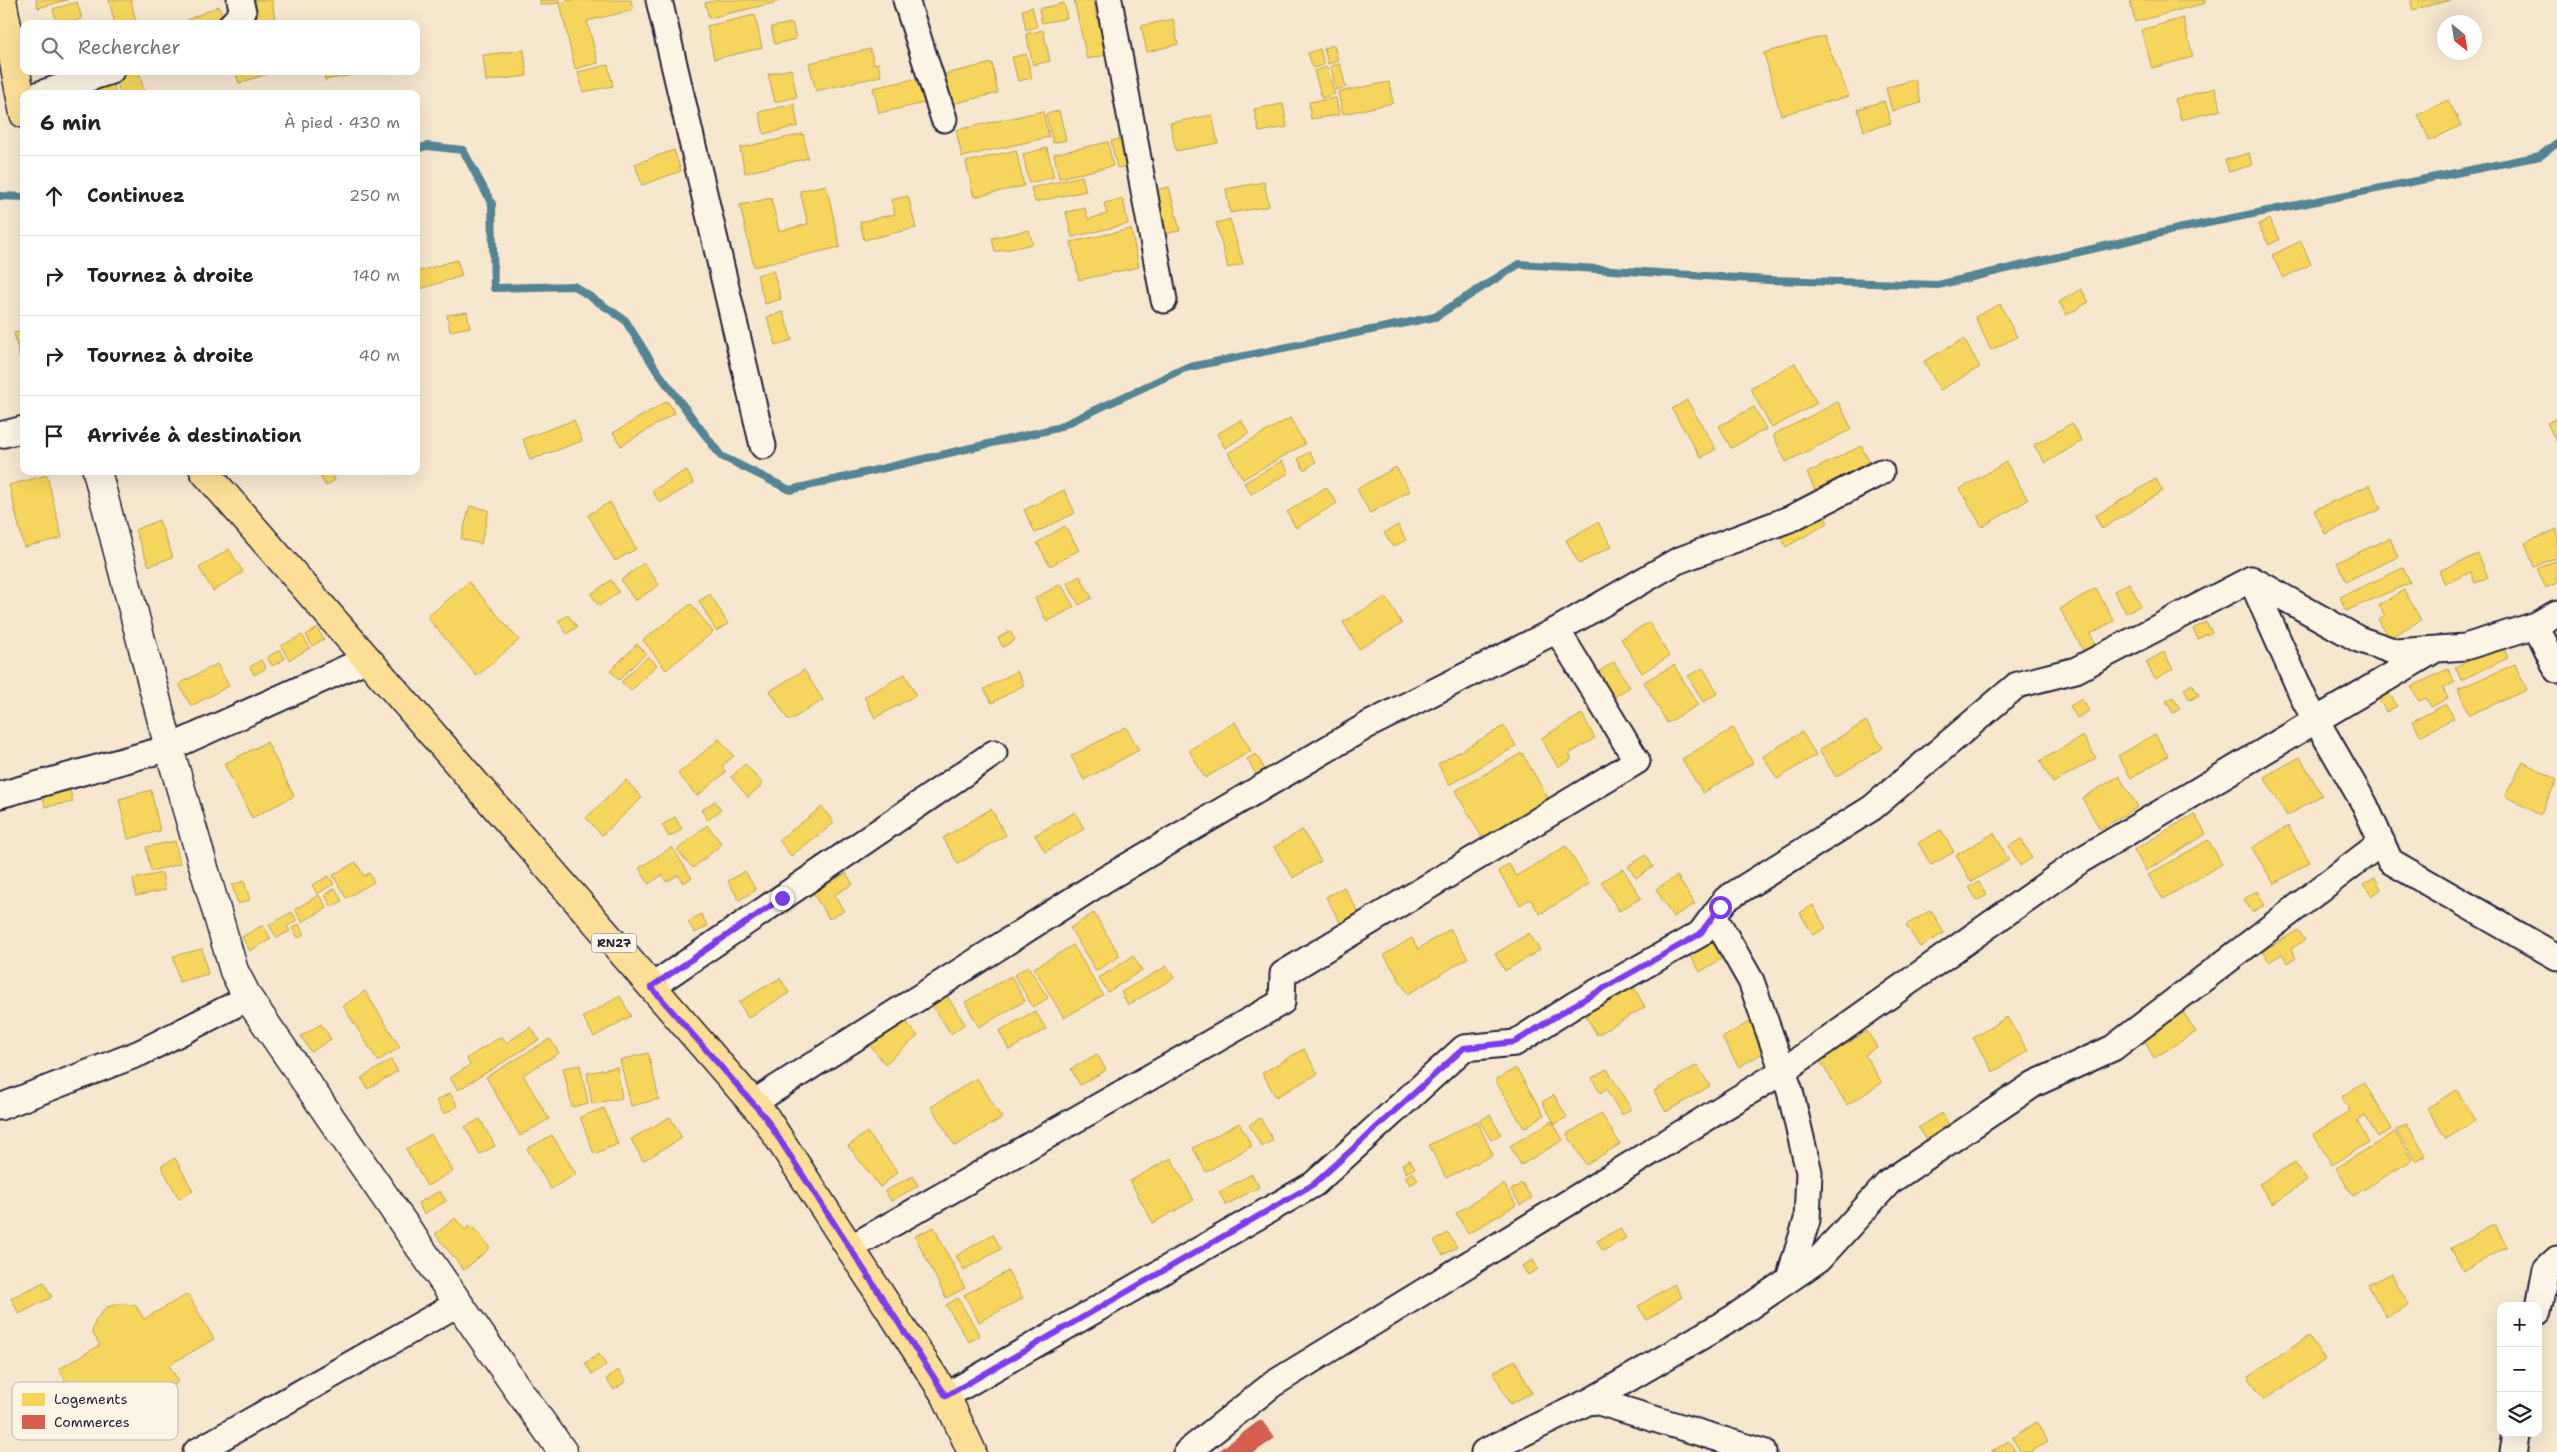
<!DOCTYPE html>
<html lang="fr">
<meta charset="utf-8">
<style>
body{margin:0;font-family:"Shantell Sans",sans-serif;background:#f6f6f6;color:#202124}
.controls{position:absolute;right:15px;bottom:15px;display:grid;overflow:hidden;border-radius:10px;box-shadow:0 5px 20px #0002}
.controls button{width:45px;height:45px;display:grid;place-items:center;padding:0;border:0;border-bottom:1px solid #e0e0e0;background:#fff;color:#202124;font:25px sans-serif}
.compass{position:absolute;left:2437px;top:15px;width:45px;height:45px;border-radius:50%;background:#fff;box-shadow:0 5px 20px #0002;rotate:150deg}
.stop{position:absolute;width:15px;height:15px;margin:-11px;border:4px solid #7c3aed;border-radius:50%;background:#fff}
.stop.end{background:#7c3aed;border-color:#fff;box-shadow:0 1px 5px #0008}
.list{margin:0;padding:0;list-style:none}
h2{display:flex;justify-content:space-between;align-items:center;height:65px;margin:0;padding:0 20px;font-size:21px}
h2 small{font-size:16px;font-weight:400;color:#757577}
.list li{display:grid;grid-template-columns:32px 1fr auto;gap:15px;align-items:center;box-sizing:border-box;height:80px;padding:0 20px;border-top:1px solid #e0e0e0}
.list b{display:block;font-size:19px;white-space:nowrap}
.list em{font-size:16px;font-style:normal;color:#757577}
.icon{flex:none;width:28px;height:28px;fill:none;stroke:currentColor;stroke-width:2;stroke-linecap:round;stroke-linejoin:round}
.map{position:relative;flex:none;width:2557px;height:1452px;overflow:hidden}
.search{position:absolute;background:#fff;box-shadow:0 5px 20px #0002;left:20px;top:20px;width:400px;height:55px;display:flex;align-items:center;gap:12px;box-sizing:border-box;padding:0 18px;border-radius:10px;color:#757577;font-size:19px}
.panel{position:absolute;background:#fff;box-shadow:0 5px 20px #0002;left:20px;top:90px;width:400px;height:385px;border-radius:10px}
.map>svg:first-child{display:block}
.homes{fill:#f6d55c;stroke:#b69f52}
.shops{fill:#d6604d;stroke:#a04d48}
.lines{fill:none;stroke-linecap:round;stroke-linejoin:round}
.stream{stroke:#558594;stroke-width:8}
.minor-casing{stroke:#22223b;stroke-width:29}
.tertiary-casing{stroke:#22223b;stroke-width:31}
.primary-casing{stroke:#22223b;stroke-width:31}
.minor{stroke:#fcf5e5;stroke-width:25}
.tertiary{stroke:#fcf5e5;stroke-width:28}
.primary{stroke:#fcde96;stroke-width:28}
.route{stroke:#7c3aed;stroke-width:6}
.labels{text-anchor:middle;stroke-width:5;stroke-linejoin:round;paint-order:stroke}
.shield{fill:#fcf5e5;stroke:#63616e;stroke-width:1}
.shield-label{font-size:12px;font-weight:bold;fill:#22223b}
.key{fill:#fcf5e5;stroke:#bbb6b2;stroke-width:1}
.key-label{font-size:14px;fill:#22223b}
</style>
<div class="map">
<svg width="2557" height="1452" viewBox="0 0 2557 1452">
<rect width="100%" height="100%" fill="#f7e7cf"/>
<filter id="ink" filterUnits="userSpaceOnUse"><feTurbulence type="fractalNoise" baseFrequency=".02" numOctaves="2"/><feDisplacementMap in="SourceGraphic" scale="10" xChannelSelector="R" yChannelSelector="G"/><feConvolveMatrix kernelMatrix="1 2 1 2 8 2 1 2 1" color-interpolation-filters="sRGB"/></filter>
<g filter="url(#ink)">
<path class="homes" d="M36 0H67L38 8Z
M109 0H131L136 22 115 24Z
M258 0H272L275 20 251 24 248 2Z
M540 0H560V3L540 5Z
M571 0H631L633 10 587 21 598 63 575 69 560 3Z
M718 0H778V2L709 18 705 3Z
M1074 0H1093L1106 55 1087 59Z
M2130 0H2205V3L2135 22Z
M2410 0H2451L2413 10Z
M77 2 82 19 57 24 53 9Z
M1064 3 1067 18 1042 23 1039 9Z
M219 6 225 23 189 24 187 20Z
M1032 7 1037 27 1026 30 1022 10Z
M755 15 762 48 714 59 707 26Z
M2183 18 2193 57 2152 68 2141 30Z
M1173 19 1178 44 1147 52 1141 26Z
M792 23 796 39 775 44 771 27Z
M1043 30 1050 61 1033 65 1026 34Z
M1824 36 1849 96 1781 115 1764 53Z
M1334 45 1338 61 1328 64 1324 48Z
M870 49 874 64 878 63 881 76 816 91 809 63Z
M1320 49 1324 65 1313 68 1308 53Z
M524 50 527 76 486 81 483 55Z
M1026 54 1032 78 1018 81 1012 57Z
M992 63 998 93 952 104 945 74Z
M1340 64 1346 87 1336 90 1331 66Z
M608 65 613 86 583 92 578 72Z
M1327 67 1335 94 1322 98 1314 71Z
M791 69 797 97 775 102 768 74Z
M235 71H276L239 83Z
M324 71H374L325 80Z
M139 72 145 94H120L116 78Z
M919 78 925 103 879 113 873 88Z
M1915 79 1921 103 1892 111 1886 88Z
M112 80 116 94H62Z
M1389 82 1393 103 1343 114 1338 92Z
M2215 88 2221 110 2181 120 2175 99Z
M1336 98 1339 115 1311 119 1309 102Z
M2448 100 2461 125 2430 141 2418 115Z
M1884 101 1891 123 1864 131 1858 109Z
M794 104 798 126 764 134 759 112Z
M1283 104 1287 127 1259 132 1254 109Z
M1043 111 1049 137 962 157 956 130Z
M1059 111 1066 140 1053 143 1046 114Z
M1212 115 1218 143 1176 151 1170 123Z
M803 134 808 158 745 173 740 148Z
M1122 139 1128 166 1117 168 1111 141Z
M1108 142 1113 166 1059 178 1054 154Z
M1047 148 1054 177 1029 183 1023 154Z
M674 150 681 171 642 185 635 164Z
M1016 150 1024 186 974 197 966 162Z
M2249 153 2252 165 2229 172 2225 160Z
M1082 176 1086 191 1035 202 1031 188Z
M1264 182 1269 206 1230 213 1226 189Z
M826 185 840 247 754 267 740 205 771 198 779 231 808 224 800 191Z
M1169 187 1180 230 1167 234 1156 190Z
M908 196 916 228 864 240 860 222 895 214 891 200Z
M1123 199 1128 224 1072 237 1066 212 1085 208 1088 219 1107 214 1104 203Z
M1230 219 1243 264 1228 268 1216 223Z
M2269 219 2280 239 2269 245 2258 225Z
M1131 229 1139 267 1079 280 1071 242Z
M1029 230 1033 244 995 252 992 238Z
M2301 241 2311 264 2283 278 2272 255Z
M457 260 462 276 417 290 416 272Z
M773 270 781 299 765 304 757 275Z
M2081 289 2089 302 2067 315 2059 302Z
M2000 304 2017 337 1991 350 1975 317Z
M467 312 470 327 450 331 447 315Z
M783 312 792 340 776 345 767 317Z
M24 331V377L14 333Z
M1964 339 1980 367 1940 390 1924 361Z
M1795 363 1817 403 1772 428 1750 388Z
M1687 400 1716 449 1701 458 1672 409Z
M667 401 675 413 621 446 613 433Z
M1838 402 1852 429 1786 462 1773 435Z
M1754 407 1766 429 1731 448 1719 426Z
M1290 418 1305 444 1243 479 1228 453Z
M2557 418V443L2547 423Z
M574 420 582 441 530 460 523 439Z
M1241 420 1249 433 1225 448 1217 434Z
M2072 423 2082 441 2045 463 2034 445Z
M1861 446 1870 463 1815 490 1807 473Z
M1309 452 1316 462 1304 470 1298 459Z
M1282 461 1289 473 1251 494 1244 483Z
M2006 462 2028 500 1982 527 1960 489Z
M1396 467 1410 491 1370 513 1357 489Z
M686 470 694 483 660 503 652 491Z
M317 471H330L335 480 326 486Z
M47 475 62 538 24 547 9 485Z
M2156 479 2163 491 2102 529 2095 516Z
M2370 485 2381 509 2325 534 2314 510Z
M1326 487 1337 503 1296 528 1287 512Z
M1064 490 1075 513 1035 533 1024 510Z
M610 502 636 549 615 561 588 515Z
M470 506 489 510 481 544 461 539Z
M1821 511 1828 523 1786 547 1779 534Z
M159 520 173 557 149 566 135 530Z
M1598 522 1612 546 1579 564 1566 540Z
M1398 525 1406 540 1393 547 1384 533Z
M1065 526 1079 550 1050 566 1037 543Z
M2557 529V557L2534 567 2525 543Z
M2390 538 2398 557 2346 581 2337 562Z
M229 549 243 572 213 591 199 568Z
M2478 554 2488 577 2475 583 2471 572 2445 584 2439 571Z
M2557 560V583L2546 588 2537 569Z
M644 563 659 585 635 601 621 580Z
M2403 568 2410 583 2346 611 2340 597Z
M1080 576 1092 598 1079 605 1067 583Z
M611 580 619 592 599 606 591 594Z
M469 582 519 640 477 676 427 617Z
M2129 583 2141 605 2126 613 2114 591Z
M1061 584 1074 607 1047 622 1035 598Z
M2096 588 2114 621 2090 634 2098 648 2086 655 2060 609Z
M2404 590 2421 620 2389 638 2378 619 2385 616 2379 605Z
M710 594 728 624 716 631 699 601Z
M1386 597 1402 624 1359 649 1343 622Z
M691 604 713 632 666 670 643 640Z
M568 615 577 627 567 634 558 621Z
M1649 622 1669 656 1642 673 1621 639Z
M2206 622 2212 632 2198 639 2193 629Z
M317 628 324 639 312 646 306 635Z
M1010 631 1015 640 1003 647 998 638Z
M302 635 310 648 289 660 281 646Z
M637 644 646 653 619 680 610 671Z
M2502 645 2508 658 2461 680 2455 667Z
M280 650 285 659 272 666 267 657Z
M2164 652 2173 669 2155 679 2146 662Z
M648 656 657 665 631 691 621 682Z
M261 660 266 668 254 675 250 667Z
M1614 662 1630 687 1614 697 1598 672Z
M217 664 229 686 191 706 179 684Z
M2515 664 2527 690 2469 715 2458 689Z
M1674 665 1698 705 1667 723 1644 682Z
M1703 668 1718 693 1703 702 1688 676Z
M2448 669 2455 682 2443 689 2448 698 2431 707 2426 698 2419 701 2411 687Z
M804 670 823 700 789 721 770 691Z
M1017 671 1024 685 992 703 984 689Z
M905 674 916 695 875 718 864 697Z
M2192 684 2199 695 2190 700 2184 689Z
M2387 689 2397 706 2386 712 2377 696Z
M2173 697 2180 709 2173 713 2166 701Z
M2082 699 2089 711 2077 718 2070 706Z
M2446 704 2454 718 2420 736 2413 721Z
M1582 714 1595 738 1569 754 1572 759 1558 767 1541 738Z
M1866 721 1883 748 1836 777 1819 750Z
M1235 722 1251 751 1205 778 1189 750Z
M1504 726 1516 746 1449 785 1438 764Z
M1126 727 1139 750 1084 780 1071 756Z
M1733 728 1753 763 1703 793 1682 759Z
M1802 732 1816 755 1777 779 1763 756Z
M2155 734 2168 756 2131 778 2118 756Z
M2083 736 2096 758 2053 783 2040 761Z
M719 739 734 756 722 766 726 772 697 796 678 774Z
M267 742 294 796 252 818 224 764Z
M1522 753 1550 801 1483 839 1455 791Z
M1256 754 1270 778 1261 783 1247 759Z
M2300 757 2322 795 2287 816 2264 777Z
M2523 762 2557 780 2540 815 2505 796Z
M745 764 763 784 748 797 731 777Z
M2119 776 2138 807 2100 829 2082 798Z
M626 780 642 798 602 835 586 818Z
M69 786 73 802 45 807 42 792Z
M151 790 160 831 128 839 119 799Z
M715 801 721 810 708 820 701 810Z
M822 807 834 823 791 856 779 840Z
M991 809 1006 835 958 864 943 838Z
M1075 812 1084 829 1045 852 1035 835Z
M2194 814 2206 834 2146 871 2134 850Z
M675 817 682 829 669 837 662 825Z
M707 825 722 844 693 868 677 850Z
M2288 826 2310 862 2274 884 2252 848Z
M1302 830 1321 861 1293 878 1274 847Z
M1941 830 1954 852 1931 865 1918 843Z
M1994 833 2009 860 1971 882 1956 855Z
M2021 839 2032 858 2020 866 2009 846Z
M2208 840 2222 864 2163 899 2148 875Z
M175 841 180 864 151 871 146 847Z
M1566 846 1589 884 1540 914 1530 899 1520 905 1498 871 1509 864 1516 876Z
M672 847 692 878 683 883 678 875 666 882 662 875 649 884 639 868Z
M1646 855 1653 867 1636 878 1628 866Z
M356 862 364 876 369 873 374 882 346 898 333 875Z
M1623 869 1641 898 1619 911 1601 882Z
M745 871 756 890 739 900 728 881Z
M162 873 165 890 136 896 133 879Z
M846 873 853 884 834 895 844 911 829 919 813 893Z
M329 876 334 884 317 894 312 885Z
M1677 876 1695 904 1673 917 1656 889Z
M2375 878 2381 889 2371 896 2364 884Z
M244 881 250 900 238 904 232 885Z
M1979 882 1987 895 1977 901 1969 887Z
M1344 887 1360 915 1342 926 1326 897Z
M335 888 342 901 332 907 325 895Z
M2257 891 2265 905 2252 912 2244 899Z
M319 895 327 908 302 922 295 909Z
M1813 905 1826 928 1813 935 1800 913Z
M1931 910 1944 933 1920 947 1906 925Z
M292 912 297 921 287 926 290 931 277 938 269 925Z
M1094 913 1120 956 1096 971 1070 928Z
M701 914 708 926 695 933 688 922Z
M299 924 304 934 298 938 292 928Z
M263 925 271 939 250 951 242 937Z
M1450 929 1468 958 1408 994 1384 955 1412 938 1418 949Z
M2298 930 2305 940 2291 949 2296 958 2288 963 2282 954 2269 962 2263 951Z
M1529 933 1540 950 1505 971 1495 954Z
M1715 938 1726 956 1700 972 1689 954Z
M1073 945 1103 995 1064 1018 1034 968Z
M202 949 208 974 179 982 173 956Z
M1133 956 1142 970 1108 992 1099 978Z
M1028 966 1048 998 1033 1007 1014 975Z
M1167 966 1174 978 1128 1005 1121 992Z
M1011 976 1025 1001 979 1027 965 1002Z
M780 978 789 993 748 1018 739 1002Z
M1632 984 1645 1007 1597 1035 1584 1013Z
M365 991 400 1047 378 1061 343 1006Z
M620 996 631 1016 594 1037 583 1017Z
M947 996 965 1024 951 1034 932 1005Z
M1035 1011 1046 1029 1009 1050 999 1031Z
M2183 1012 2196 1032 2154 1058 2142 1037Z
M901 1015 918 1036 885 1064 867 1042Z
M2007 1017 2028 1051 1993 1072 1973 1038Z
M1751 1021 1768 1050 1739 1067 1722 1038Z
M321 1024 331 1039 311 1052 301 1036Z
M531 1027 539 1040 458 1090 450 1078 470 1065 467 1058 502 1036 506 1043Z
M1867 1031 1877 1047 1865 1055 1882 1083 1847 1105 1820 1061Z
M550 1039 559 1053 523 1075 549 1119 520 1136 486 1077Z
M1304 1049 1318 1074 1276 1097 1262 1073Z
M648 1053 659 1099 631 1106 620 1060Z
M1097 1054 1106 1070 1080 1085 1071 1069Z
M391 1060 398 1071 368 1089 361 1078Z
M580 1065 588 1103 572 1107 563 1068Z
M1697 1065 1710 1086 1666 1112 1654 1091Z
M617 1067 622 1098 592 1104 587 1073Z
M1516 1068 1544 1115 1524 1128 1495 1080Z
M1607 1069 1631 1109 1622 1115 1606 1089 1600 1093 1592 1078Z
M977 1078 1002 1118 955 1146 931 1107Z
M2364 1082 2392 1129 2378 1137 2365 1116 2357 1121 2369 1142 2332 1165 2313 1134 2350 1111 2341 1097Z
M2457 1090 2475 1121 2446 1139 2427 1108Z
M450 1093 458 1106 444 1114 436 1101Z
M1554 1095 1567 1117 1555 1124 1542 1102Z
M604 1108 618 1144 594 1154 580 1117Z
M1601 1113 1620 1144 1586 1165 1567 1134Z
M1942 1113 1950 1126 1926 1140 1918 1128Z
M1490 1115 1501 1134 1491 1140 1479 1121Z
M670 1117 682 1138 643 1161 631 1139Z
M1260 1118 1273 1140 1262 1147 1249 1125Z
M480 1119 495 1146 480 1154 465 1127Z
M1477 1121 1493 1155 1446 1178 1429 1145Z
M1552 1121 1563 1140 1521 1165 1510 1146Z
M1239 1123 1252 1146 1206 1172 1193 1148Z
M2407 1124 2426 1156 2416 1162 2396 1130Z
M867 1132 898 1172 880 1187 848 1146Z
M2395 1132 2412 1160 2353 1196 2336 1168Z
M431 1134 453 1171 427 1186 406 1149Z
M552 1135 576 1174 551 1189 527 1149Z
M175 1158 193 1191 179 1199 161 1166Z
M1171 1158 1194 1200 1153 1223 1130 1181Z
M1410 1160 1415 1168 1406 1173 1402 1164Z
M2295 1162 2307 1181 2272 1204 2259 1184Z
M1413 1172 1418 1180 1410 1185 1405 1177Z
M1252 1174 1259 1187 1226 1205 1219 1192Z
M913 1176 918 1186 891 1201 885 1191Z
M1522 1183 1532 1198 1520 1205 1511 1190Z
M1504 1184 1516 1205 1468 1234 1456 1213Z
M440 1191 446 1201 424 1214 418 1203Z
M455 1218 465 1230 471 1225 490 1248 464 1270 435 1234Z
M2495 1224 2507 1247 2463 1271 2451 1248Z
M934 1227 965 1288 946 1298 915 1236Z
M1620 1228 1626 1238 1603 1251 1597 1241Z
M1448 1233 1457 1247 1443 1255 1434 1241Z
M993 1234 1001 1249 964 1270 956 1256Z
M1533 1260 1538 1269 1528 1275 1522 1266Z
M1008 1271 1023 1298 979 1322 964 1295Z
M2391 1273 2409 1305 2386 1317 2368 1285Z
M44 1282 52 1297 19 1314 11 1298Z
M1674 1284 1682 1297 1647 1320 1638 1306Z
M188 1294 214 1339 169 1365 178 1380 172 1390 161 1399 134 1404 126 1390 85 1414 59 1369 100 1345 92 1332 96 1319 107 1307 123 1303 136 1306 144 1319Z
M958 1298 980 1336 969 1342 946 1305Z
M2309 1336 2325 1360 2264 1400 2248 1376Z
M599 1354 606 1365 592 1374 585 1363Z
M1515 1360 1532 1393 1510 1404 1493 1372Z
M618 1370 626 1381 614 1390 606 1379Z
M2036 1422 2048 1441 2031 1452H2021L2012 1438Z
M2008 1441 2016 1452H1991Z"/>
<path class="shops" d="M1261 1420 1274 1438 1254 1452H1218Z"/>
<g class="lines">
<path class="stream" d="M416 149 427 146 463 150 492 204 494 288 574 286 625 320 657 371 721 456 790 490 1057 428 1185 368 1435 317 1519 264 1768 280 1938 285 2178 229 2540 156 2557 143
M0 196 24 197"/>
<defs>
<path id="minor" d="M659 0 763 446
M906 0 944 119
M1109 0 1164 300
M232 24 243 12 240 0
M40 94 111 71
M0 435 24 429
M2251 579 2305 701 2365 805 2390 861 2557 957
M2536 625 2557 670
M0 795 169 748 367 659
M1714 916 1751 981 1790 1091 1809 1172 1807 1220 1789 1279
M651 987 994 753
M753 1103 1104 880 1368 725 1557 630 1677 561 1792 518 1881 472
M0 1107 140 1053 248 998
M850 1248 1282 1002 1283 974 1637 761 1557 630
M2538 1312 2546 1269 2557 1259
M946 1396 1314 1184 1464 1048 1515 1043 1574 1005 1700 934 1726 899 1872 808 2017 685 2076 670 2251 579 2358 639 2396 652 2465 647 2536 625 2557 613
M1592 1400 1763 1452
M196 1452 459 1303
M1187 1452 1273 1384 1783 1071 2081 860 2431 652
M1484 1452 1592 1400 1733 1318 1819 1259 1889 1182 2034 1084 2113 1048 2382 842
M2513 1452 2516 1433"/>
<path id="tertiary" d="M97 471 169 748 234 971 248 998 519 1391 563 1452"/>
<path id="primary" d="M2 0 24 114
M204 471 765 1117 946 1396 972 1452"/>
</defs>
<use href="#minor" class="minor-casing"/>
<use href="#tertiary" class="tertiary-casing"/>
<use href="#primary" class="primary-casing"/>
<use href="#minor" class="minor"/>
<use href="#tertiary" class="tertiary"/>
<use href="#primary" class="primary"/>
</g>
</g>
<g class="lines" filter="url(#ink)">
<path class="route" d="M782 898 651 987 765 1117 946 1396 1314 1184 1464 1048 1515 1042 1574 1005 1700 934 1720 907"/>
</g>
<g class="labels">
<rect class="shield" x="591.5" y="933.5" width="45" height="19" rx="4"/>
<g class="shield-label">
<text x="614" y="947">RN27</text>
</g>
</g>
<rect x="12" y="1382" width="166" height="58" rx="8" class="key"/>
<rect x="22" y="1393" width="23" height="13" fill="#f6d55c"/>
<rect x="22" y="1415" width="23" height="14" fill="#d6604d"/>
<g class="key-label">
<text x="54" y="1404">Logements</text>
<text x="54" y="1427">Commerces</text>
</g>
</svg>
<div class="controls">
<button>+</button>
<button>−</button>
<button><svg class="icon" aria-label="layers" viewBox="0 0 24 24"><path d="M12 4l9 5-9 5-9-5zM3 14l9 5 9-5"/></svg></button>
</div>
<svg class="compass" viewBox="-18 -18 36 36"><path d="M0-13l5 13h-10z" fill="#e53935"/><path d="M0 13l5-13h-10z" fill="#757577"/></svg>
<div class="stop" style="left:1720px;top:907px"></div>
<div class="stop end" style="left:782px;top:898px"></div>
<div class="search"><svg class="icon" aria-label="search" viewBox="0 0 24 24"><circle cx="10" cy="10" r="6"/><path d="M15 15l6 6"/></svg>Rechercher</div>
<section class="panel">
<h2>6 min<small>À pied · 430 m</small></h2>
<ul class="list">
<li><svg class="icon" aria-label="ahead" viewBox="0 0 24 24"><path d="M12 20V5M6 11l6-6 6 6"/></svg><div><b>Continuez</b></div><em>250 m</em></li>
<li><svg class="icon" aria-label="right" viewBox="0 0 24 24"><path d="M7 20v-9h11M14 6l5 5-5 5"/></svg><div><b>Tournez à droite</b></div><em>140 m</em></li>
<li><svg class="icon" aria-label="right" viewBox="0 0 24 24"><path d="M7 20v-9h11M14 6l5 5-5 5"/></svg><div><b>Tournez à droite</b></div><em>40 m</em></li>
<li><svg class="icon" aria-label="arrive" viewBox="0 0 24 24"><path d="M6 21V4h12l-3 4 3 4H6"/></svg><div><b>Arrivée à destination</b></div></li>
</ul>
</section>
</div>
